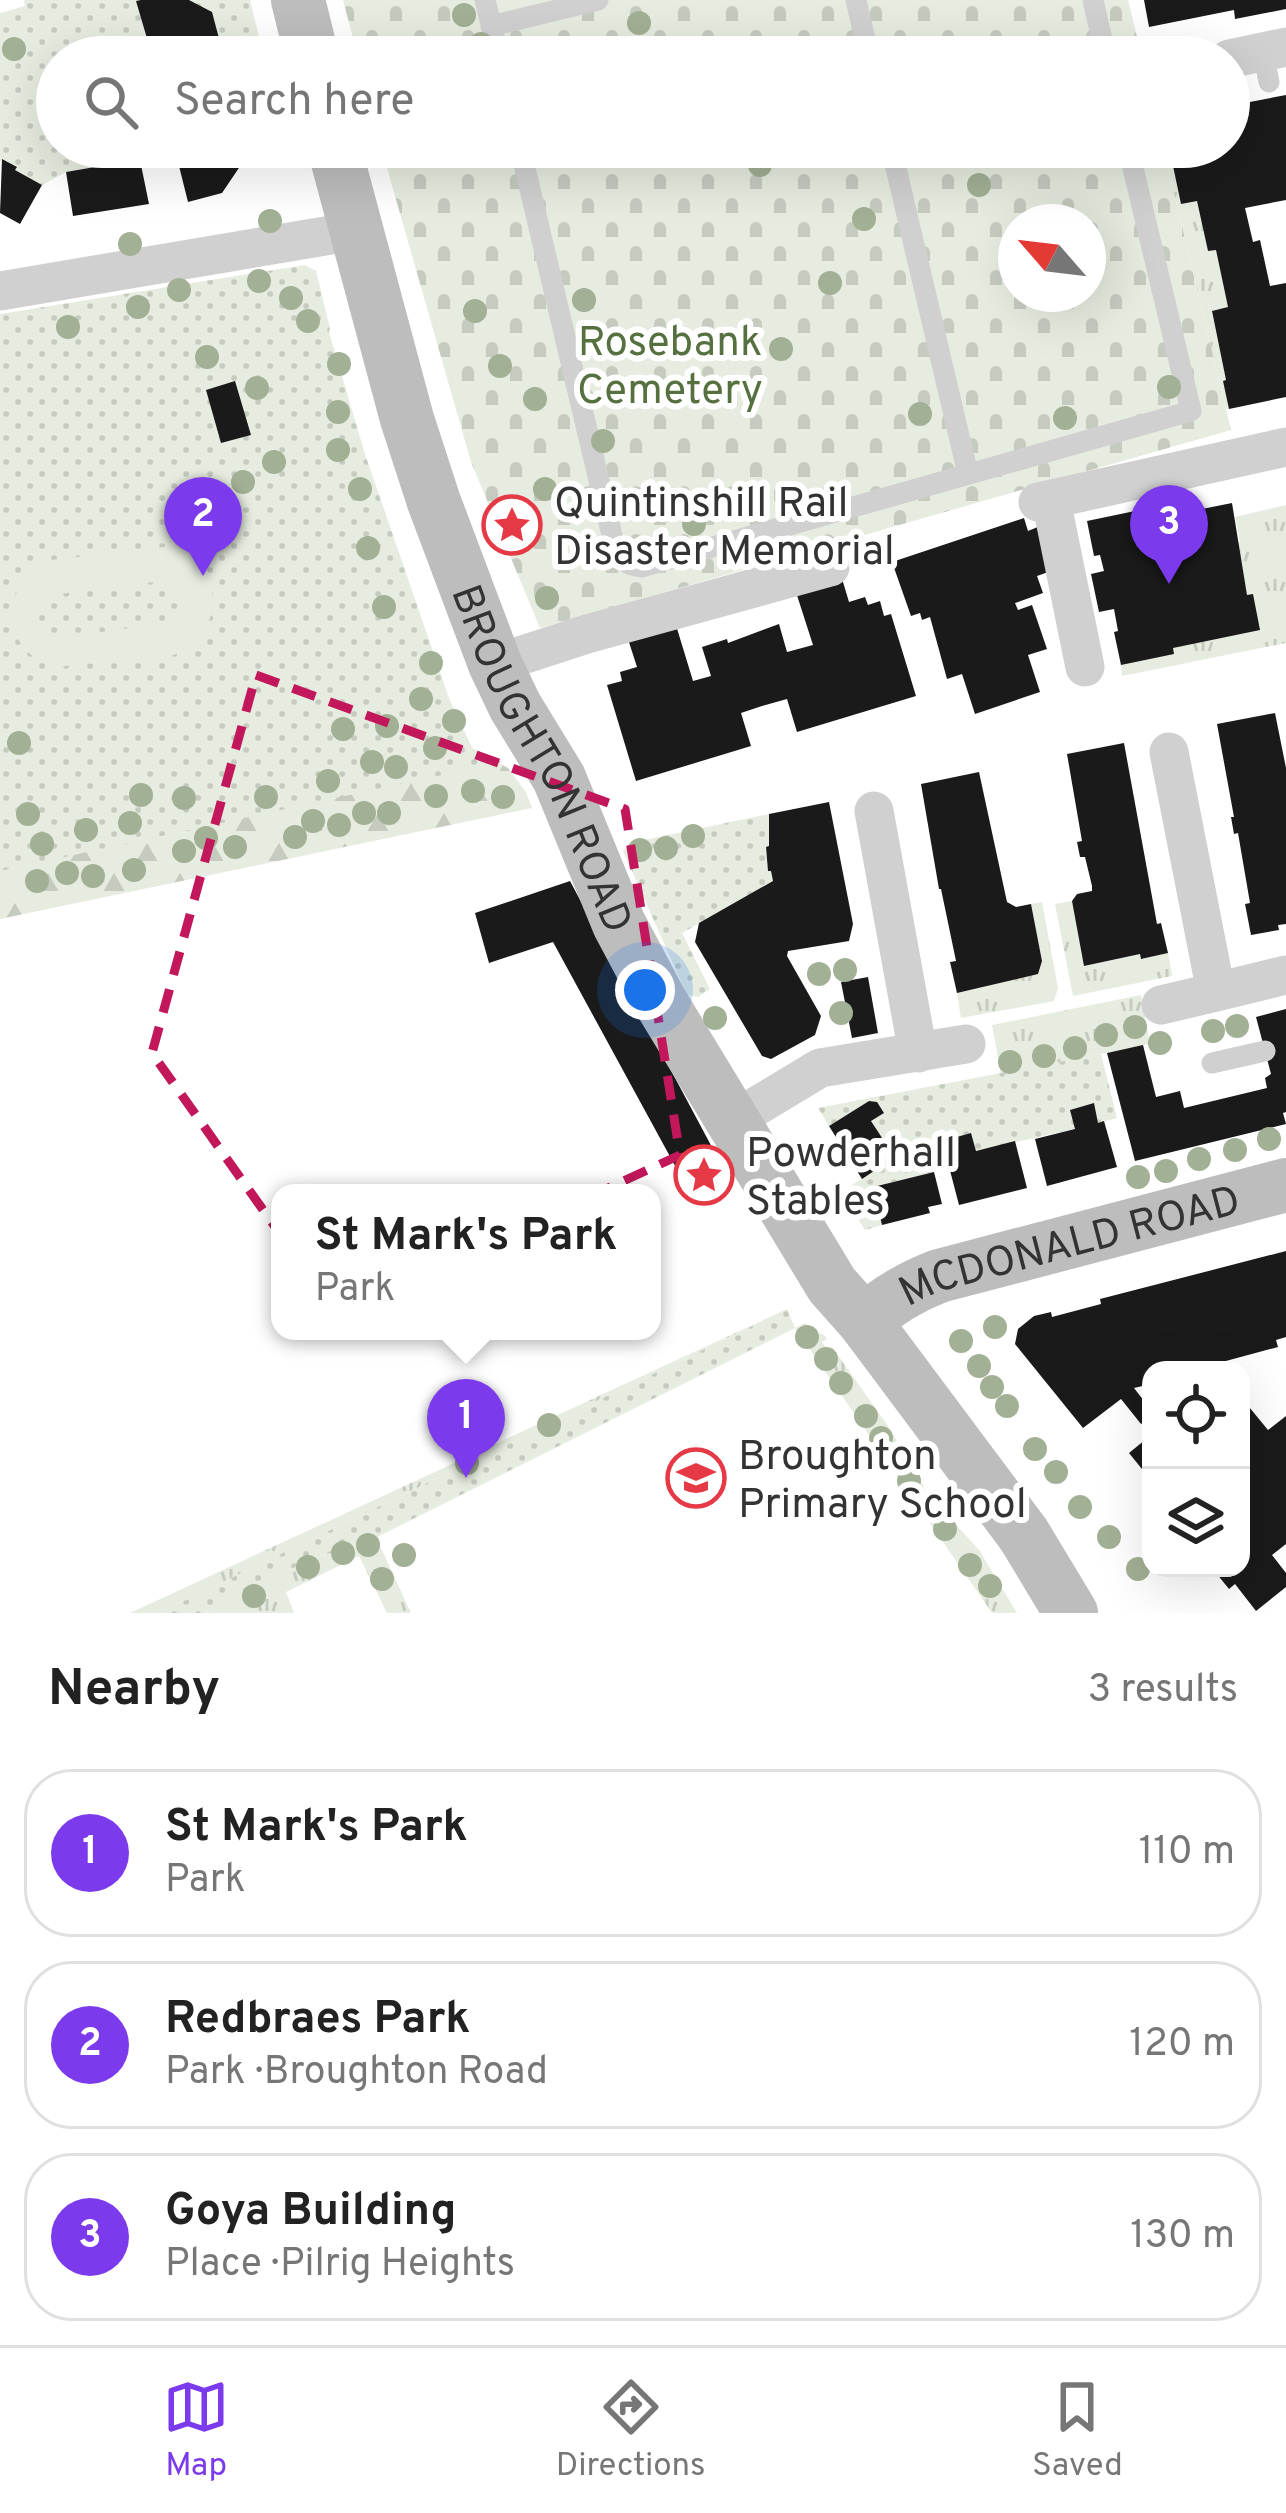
<!DOCTYPE html>
<meta charset="utf-8">
<style>
body{margin:0;font-family:Overpass,sans-serif;background:#f6f6f6;color:#222}
.controls{position:absolute;right:36px;bottom:36px;display:grid;overflow:hidden;border-radius:24px;box-shadow:0 12px 48px #0002}
.controls button{width:108px;height:108px;display:grid;place-items:center;padding:0;border:0;border-bottom:3px solid #e0e0e0;background:#fff;color:#222;font:60px sans-serif}
.compass{position:absolute;left:998px;top:204px;width:108px;height:108px;border-radius:50%;background:#fff;box-shadow:0 12px 48px #0002;rotate:298deg}
.you{position:absolute;left:645px;top:990px;width:42px;height:42px;margin:-30px;border:9px solid #fff;border-radius:50%;background:#1a73e8;box-shadow:0 0 0 18px #1a73e833}
.badge{display:grid;place-items:center;width:78px;height:78px;border-radius:50%;background:#7c3aed;color:#fff;font-size:39px;font-weight:700}
.pin{position:absolute;translate:-50% -99px;filter:drop-shadow(0 3px 6px #0008)}
.pin::after{content:'';position:absolute;top:63px;width:42px;height:36px;background:inherit;clip-path:polygon(0 0,100% 0,50% 100%)}
.popup{position:absolute;left:271px;top:1184px;width:390px;height:156px;box-sizing:border-box;display:grid;place-content:center;border-radius:24px;background:#fff;filter:drop-shadow(0 3px 9px #0005);font-size:39px;white-space:nowrap;color:#767676}
.popup b{font-size:45px;color:#222}
.popup::after{content:'';position:absolute;left:50%;top:100%;margin-left:-24px;border:24px solid transparent;border-top-color:#fff}
.list{margin:0;padding:0;list-style:none}
h2{display:flex;justify-content:space-between;align-items:center;height:156px;margin:0;padding:0 48px;font-size:51px}
h2 small{font-size:39px;font-weight:400;color:#767676}
.list li{display:grid;grid-template-columns:78px 1fr auto;gap:36px;align-items:center;box-sizing:border-box;height:168px;margin:0 24px 24px;padding:0 24px;border:3px solid #e0e0e0;border-radius:48px}
.list b{display:block;font-size:45px;white-space:nowrap}
.list p{margin:0;font-size:39px;white-space:nowrap;color:#767676}
.list em{font-size:39px;font-style:normal;color:#767676}
.icon{flex:none;width:66px;height:66px;fill:none;stroke:currentColor;stroke-width:2;stroke-linecap:round;stroke-linejoin:round}
.map{position:relative;flex:none;width:1286px;height:1613px;overflow:hidden}
.search{position:absolute;background:#fff;box-shadow:0 12px 48px #0002;left:36px;right:36px;top:36px;height:132px;display:flex;align-items:center;gap:30px;box-sizing:border-box;padding:0 42px;border-radius:66px;color:#767676;font-size:45px}
.sheet{height:732px;background:#fff}
nav{display:flex;justify-content:space-around;align-items:center;box-sizing:border-box;height:168px;border-top:3px solid #e0e0e0;background:#fff;font-size:33px;color:#767676}
nav a{display:grid;justify-items:center;gap:6px}
nav .on{color:#7c3aed}
.map>svg:first-child{display:block}
.grass{fill:url(#grass-tufts)}
.forest{fill:url(#forest-firs)}
.cemetery{fill:url(#cemetery-stones);fill-rule:evenodd}
.park{fill:url(#park-dots)}
.pitch{fill:#e6ecdf;fill-rule:evenodd}
.building{fill:#1a1a1a}
.lines{fill:none;stroke-linecap:round;stroke-linejoin:round}
.lane{stroke:#d0d0d0;stroke-width:21}
.street{stroke:#d0d0d0;stroke-width:39}
.secondary{stroke:#bdbdbd;stroke-width:54}
.tree{fill:#a2b095}
.marked{fill:none;stroke:#c2185b;stroke-width:9;stroke-dasharray:24 15;stroke-linejoin:round}
.labels{text-anchor:middle;stroke-width:12;stroke-linejoin:round;paint-order:stroke}
.park-label{font-size:42px;fill:#56703f;stroke:#fff}
.poi-label{font-size:42px;fill:#333;stroke:#fff;text-anchor:start}
.street-label{font-size:42px;fill:#333;stroke:#fff}
</style>
<div class="map">
<svg width="1286" height="1613" viewBox="0 0 1286 1613">
<defs>
<pattern id="grass-tufts" width="24" height="20" patternUnits="userSpaceOnUse" patternTransform="scale(3)"><rect width="24" height="20" fill="#e6ecdf"/><path d="M3 7l-1-3M5 7V3M7 7l1-3M15 17l-1-3M17 17v-4M19 17l1-3" fill="none" stroke="#c6cbc0"/></pattern>
<pattern id="forest-firs" width="22" height="20" patternUnits="userSpaceOnUse" patternTransform="scale(3)"><rect width="22" height="20" fill="#e6ecdf"/><path d="M5 1l3.5 6h-7zM16 11l3.5 6h-7z" fill="#c6cbc0"/></pattern>
<pattern id="cemetery-stones" width="16" height="16" patternUnits="userSpaceOnUse" patternTransform="scale(3)"><rect width="16" height="16" fill="#e6ecdf"/><path d="M2 7V4a2 2 0 0 1 4 0v3zM10 15v-3a2 2 0 0 1 4 0v3z" fill="#c6cbc0"/></pattern>
<pattern id="park-dots" width="8" height="8" patternUnits="userSpaceOnUse" patternTransform="scale(3)"><rect width="8" height="8" fill="#e6ecdf"/><path d="M2 2h.1M6 6h.1" fill="none" stroke="#c6cbc0" stroke-width="1.8" stroke-linecap="round"/></pattern>
</defs>
<rect width="100%" height="100%" fill="#fff"/>
<path class="grass" d="M1163 147H1169L1181 204 1197 201 1208 251 1216 250 1228 307 1212 312 1226 380 1229 409H1226Z
M1286 505V643L1122 676 1121 665 1173 654V648L1247 595 1237 543 1240 542 1235 517Z
M1072 901 1085 966 1140 954 1142 959 1168 953 1172 976 1073 996 1055 904Z
M1042 902 1058 988 1054 1001 961 1018 957 993 985 987V985L1042 961 1031 904Z
M1141 995 1150 1044 1001 1074 992 1025Z
M787 1309 159 1613H130Z
M805 1323 815 1333 823 1334 827 1339 822 1342 827 1349 832 1347 888 1426 927 1493 979 1550 1017 1613H992L795 1328Z
M376 1537 411 1613H387L359 1556 286 1592 294 1613H206L315 1557 359 1546Z"/>
<path class="forest" d="M450 701 472 748 508 768 526 792 532 808 0 919V703Z"/>
<path class="cemetery" d="M343 0H1128L1142 57H358Z
M381 147H1163L1231 430 540 628 471 462ZM1016 222H1088V294H1016Z"/>
<path class="park" d="M24 0H141L137 2 147 42 164 38 174 43 178 57H57V147H199L194 154 142 167 140 160 110 165 108 161 96 163 95 167 66 172 42 185 15 170 16 167 2 160 0 162V13L25 6Z
M189 0H250L264 57H224L212 13Z
M305 265 316 271 330 328 329 332 364 451 450 701 472 748 502 762 0 871V314Z
M769 814V846L766 848 768 870 771 871 773 881 682 933 710 989 698 997 687 995 623 851 630 843Z
M1101 1054 1117 1118 1098 1123 1094 1104 1075 1129 976 1151 971 1134 950 1158 932 1163 934 1172 873 1187 882 1225 865 1230 841 1192 880 1167 874 1156 887 1147 871 1121 883 1113 869 1101 829 1126 818 1108Z
M787 1309 795 1328 359 1546 315 1557 206 1613H159Z"/>
<path class="pitch" d="M164 547C224 563 231 627 174 655L55 667C0 650 0 590 43 561ZM153 582C181 583 197 601 172 622L66 637 45 633 34 621 39 605 52 595Z"/>
<path class="building" d="M141 0H189L212 12 224 57H178L174 43 164 38 148 42 136 1Z
M1144 0H1286V9L1235 19 1234 10 1149 27Z
M1286 95V200L1245 208 1253 242 1260 240 1270 286 1286 283V397L1229 409 1223 381 1226 380 1212 311 1228 307 1216 250 1208 251 1197 201 1181 204 1169 147H1229V106Z
M199 147H248L249 153 222 193 188 202 177 158 194 154Z
M2 159 17 167 15 170 42 185 20 224 0 213Z
M140 160 149 204 73 216 66 172 95 167V164L109 161 110 165Z
M235 381 251 435 221 443 206 390Z
M1232 503 1247 595 1253 594 1260 630 1173 648 1174 654 1121 665 1114 632 1118 631 1114 609 1099 612 1091 574 1104 571 1100 555 1094 556 1087 521 1135 511 1137 522Z
M1024 518 1028 531 1040 526 1054 570 1037 576 1043 593 1015 603 1018 610 1032 605 1047 649 1028 655 1040 692 975 714 962 674 947 679 930 617 922 620 920 613 911 616 892 562Z
M840 572 849 602 865 597 868 605 880 601 884 616 891 614 916 696 797 732 787 699 762 706 741 713 751 746 636 781 607 685 622 681 620 672 637 667 627 636 675 622 693 681 711 676 702 647 727 639 728 643 779 624 787 652 813 645 794 586Z
M1275 713 1286 768V924L1278 925 1279 930 1251 935 1245 904 1250 903 1238 833 1234 834 1231 817H1234L1217 724Z
M1124 743 1157 924 1161 923 1168 953 1141 959 1140 954 1084 966 1072 901 1077 894 1092 891V886L1085 857H1080L1077 842 1082 841 1067 754Z
M979 772 1007 902 1016 907 1031 904 1042 961 1038 974 957 993 950 962 956 961 941 889H939L921 784Z
M829 802 853 924 849 941 788 951 787 956 821 1016 815 1035 771 1059 762 1056 695 942 699 923 773 881 771 871H768L766 847 769 846V814Z
M570 881 722 1166 685 1184 553 942 489 963 475 913Z
M868 977 878 1033 852 1038 841 982Z
M1286 1009V1112L1283 1113 1286 1124 1135 1161 1107 1053 1143 1045 1156 1097 1180 1091 1184 1108 1267 1088 1265 1078 1271 1074 1256 1017Z
M869 1101 877 1102 884 1113 871 1121 888 1147 874 1156 880 1167 862 1179 829 1126Z
M1094 1103 1098 1123 1104 1121 1117 1167 1047 1186 1035 1139 1075 1129 1070 1110Z
M971 1133 976 1151 1015 1141 1027 1188 959 1205 947 1159 950 1158 946 1140Z
M934 1172 942 1204 928 1207 930 1213 882 1225 873 1187Z
M1286 1251V1337L1276 1340 1278 1347 1200 1368 1199 1363 1173 1370H1151V1384L1134 1388 1151 1410V1431L1144 1422 1141 1424 1121 1399 1083 1428 1015 1344 1018 1329 1034 1316 1051 1312 1052 1317 1101 1304 1100 1299Z
M1245 1402 1268 1430 1286 1416V1544L1272 1555 1286 1573V1587L1256 1611 1235 1584 1229 1589 1212 1568H1241V1405Z
M1151 1435V1492L1144 1484 1150 1479 1129 1453Z"/>
<g class="lines">
<path class="lane" d="M485 0 499 57
M856 0 869 57
M1093 0 1106 57
M491 26 598 0
M1263 52 1269 82
M520 147 615 548C621 561 628 566 642 567L1191 411 1128 147
M891 147 968 474
M1212 1063 1265 1051"/>
<path class="street" d="M1229 59 1286 47
M0 291 355 231
M1051 500 1085 667
M1038 502 1286 447
M495 664 587 634 830 567
M1169 752 1216 992 1286 975
M874 811 918 1053
M1161 1005 1216 992
M732 1121 820 1068 966 1044"/>
<g class="secondary">
<path d="M298 0 312 57"/>
<path id="s1" d="M334 147 407 419 434 502 495 664 515 706 559 778 619 924 660 1001 832 1285 864 1321 1024 1535 1071 1613"/>
<path id="s2" d="M864 1321C888 1300 910 1287 939 1276L1286 1185"/>
</g>
</g>
<g class="tree">
<circle cx="464" cy="15" r="12"/>
<circle cx="639" cy="23" r="12"/>
<circle cx="481" cy="44" r="12"/>
<circle cx="14" cy="49" r="12"/>
<circle cx="760" cy="165" r="12"/>
<circle cx="979" cy="185" r="12"/>
<circle cx="864" cy="219" r="12"/>
<circle cx="270" cy="221" r="12"/>
<circle cx="130" cy="244" r="12"/>
<circle cx="259" cy="281" r="12"/>
<circle cx="830" cy="283" r="12"/>
<circle cx="179" cy="290" r="12"/>
<circle cx="291" cy="298" r="12"/>
<circle cx="584" cy="300" r="12"/>
<circle cx="138" cy="307" r="12"/>
<circle cx="475" cy="311" r="12"/>
<circle cx="308" cy="321" r="12"/>
<circle cx="68" cy="327" r="12"/>
<circle cx="781" cy="349" r="12"/>
<circle cx="207" cy="357" r="12"/>
<circle cx="339" cy="364" r="12"/>
<circle cx="500" cy="366" r="12"/>
<circle cx="1169" cy="387" r="12"/>
<circle cx="257" cy="388" r="12"/>
<circle cx="535" cy="399" r="12"/>
<circle cx="338" cy="412" r="12"/>
<circle cx="920" cy="414" r="12"/>
<circle cx="1065" cy="418" r="12"/>
<circle cx="603" cy="441" r="12"/>
<circle cx="338" cy="450" r="12"/>
<circle cx="274" cy="462" r="12"/>
<circle cx="243" cy="482" r="12"/>
<circle cx="360" cy="489" r="12"/>
<circle cx="545" cy="489" r="12"/>
<circle cx="694" cy="524" r="12"/>
<circle cx="368" cy="548" r="12"/>
<circle cx="547" cy="598" r="12"/>
<circle cx="384" cy="607" r="12"/>
<circle cx="431" cy="663" r="12"/>
<circle cx="421" cy="699" r="12"/>
<circle cx="454" cy="721" r="12"/>
<circle cx="387" cy="726" r="12"/>
<circle cx="343" cy="729" r="12"/>
<circle cx="19" cy="743" r="12"/>
<circle cx="435" cy="748" r="12"/>
<circle cx="372" cy="762" r="12"/>
<circle cx="396" cy="767" r="12"/>
<circle cx="328" cy="781" r="12"/>
<circle cx="473" cy="791" r="12"/>
<circle cx="141" cy="795" r="12"/>
<circle cx="436" cy="796" r="12"/>
<circle cx="266" cy="797" r="12"/>
<circle cx="503" cy="797" r="12"/>
<circle cx="184" cy="798" r="12"/>
<circle cx="364" cy="813" r="12"/>
<circle cx="389" cy="813" r="12"/>
<circle cx="28" cy="814" r="12"/>
<circle cx="313" cy="821" r="12"/>
<circle cx="130" cy="823" r="12"/>
<circle cx="339" cy="825" r="12"/>
<circle cx="86" cy="830" r="12"/>
<circle cx="693" cy="836" r="12"/>
<circle cx="295" cy="837" r="12"/>
<circle cx="206" cy="838" r="12"/>
<circle cx="42" cy="844" r="12"/>
<circle cx="235" cy="847" r="12"/>
<circle cx="666" cy="848" r="12"/>
<circle cx="640" cy="850" r="12"/>
<circle cx="184" cy="851" r="12"/>
<circle cx="134" cy="870" r="12"/>
<circle cx="67" cy="873" r="12"/>
<circle cx="93" cy="876" r="12"/>
<circle cx="37" cy="881" r="12"/>
<circle cx="845" cy="970" r="12"/>
<circle cx="819" cy="974" r="12"/>
<circle cx="841" cy="1013" r="12"/>
<circle cx="715" cy="1018" r="12"/>
<circle cx="1237" cy="1026" r="12"/>
<circle cx="1135" cy="1027" r="12"/>
<circle cx="1213" cy="1031" r="12"/>
<circle cx="1106" cy="1035" r="12"/>
<circle cx="1160" cy="1043" r="12"/>
<circle cx="1075" cy="1048" r="12"/>
<circle cx="1044" cy="1056" r="12"/>
<circle cx="1010" cy="1062" r="12"/>
<circle cx="1269" cy="1139" r="12"/>
<circle cx="1235" cy="1150" r="12"/>
<circle cx="1199" cy="1159" r="12"/>
<circle cx="1166" cy="1171" r="12"/>
<circle cx="1138" cy="1177" r="12"/>
<circle cx="995" cy="1327" r="12"/>
<circle cx="807" cy="1337" r="12"/>
<circle cx="961" cy="1341" r="12"/>
<circle cx="826" cy="1359" r="12"/>
<circle cx="979" cy="1366" r="12"/>
<circle cx="841" cy="1383" r="12"/>
<circle cx="992" cy="1387" r="12"/>
<circle cx="1007" cy="1406" r="12"/>
<circle cx="866" cy="1416" r="12"/>
<circle cx="549" cy="1425" r="12"/>
<circle cx="881" cy="1438" r="12"/>
<circle cx="1035" cy="1449" r="12"/>
<circle cx="467" cy="1463" r="12"/>
<circle cx="1056" cy="1472" r="12"/>
<circle cx="909" cy="1481" r="12"/>
<circle cx="931" cy="1507" r="12"/>
<circle cx="1080" cy="1507" r="12"/>
<circle cx="945" cy="1529" r="12"/>
<circle cx="1109" cy="1537" r="12"/>
<circle cx="368" cy="1545" r="12"/>
<circle cx="343" cy="1553" r="12"/>
<circle cx="404" cy="1555" r="12"/>
<circle cx="970" cy="1565" r="12"/>
<circle cx="308" cy="1567" r="12"/>
<circle cx="1138" cy="1569" r="12"/>
<circle cx="382" cy="1579" r="12"/>
<circle cx="990" cy="1586" r="12"/>
<circle cx="254" cy="1596" r="12"/>
</g>
<path class="marked" d="M256 675 625 809 680 1155 336 1313 152 1053Z"/>
<defs>
<symbol id="sight-ring" viewBox="-11 -11 22 22"><circle r="9.5" fill="#fff" stroke="#e63946" stroke-width="1.5"/><path d="M0-6L1.8-2.2L6-1.7L2.9 1.2L3.7 5.4L0 3.3L-3.7 5.4L-2.9 1.2L-6-1.7L-1.8-2.2Z" fill="#e63946"/></symbol>
<symbol id="school-ring" viewBox="-11 -11 22 22"><circle r="9.5" fill="#fff" stroke="#e63946" stroke-width="1.5"/><path d="M0-5L7-2L0 1L-7-2ZM-4 1L0 2.5L4 1V4Q0 6-4 4Z" fill="#e63946"/></symbol>
</defs>
<g fill-rule="evenodd">
<use href="#sight-ring" x="479" y="492" width="66" height="66"/>
<use href="#sight-ring" x="671" y="1142" width="66" height="66"/>
<use href="#school-ring" x="663" y="1445" width="66" height="66"/>
</g>
<g class="labels">
<g class="park-label">
<text x="670" y="355">Rosebank<tspan x="670" dy="48">Cemetery</tspan></text>
</g>
<g class="poi-label">
<text x="554" y="516">Quintinshill Rail<tspan x="554" dy="48">Disaster Memorial</tspan></text>
<text x="746" y="1166">Powderhall<tspan x="746" dy="48">Stables</tspan></text>
<text x="738" y="1469">Broughton<tspan x="738" dy="48">Primary School</tspan></text>
</g>
<g class="street-label">
<text dy="15" stroke="none"><textPath href="#s1" startOffset="648">BROUGHTON ROAD</textPath></text>
<text dy="15" stroke="none"><textPath href="#s2" startOffset="222">MCDONALD ROAD</textPath></text>
</g>
</g>
</svg>
<div class="controls">
<button><svg class="icon" aria-label="locate" viewBox="0 0 24 24"><circle cx="12" cy="12" r="6"/><path d="M12 2v4M12 18v4M2 12h4M18 12h4"/></svg></button>
<button><svg class="icon" aria-label="layers" viewBox="0 0 24 24"><path d="M12 4l9 5-9 5-9-5zM3 14l9 5 9-5"/></svg></button>
</div>
<svg class="compass" viewBox="-18 -18 36 36"><path d="M0-13l5 13h-10z" fill="#e53935"/><path d="M0 13l5-13h-10z" fill="#767676"/></svg>
<div class="you"></div>
<div class="pin badge" style="left:466px;top:1478px">1</div>
<div class="popup"><b>St Mark's Park</b>Park</div>
<div class="pin badge" style="left:203px;top:576px">2</div>
<div class="pin badge" style="left:1169px;top:584px">3</div>
<div class="search"><svg class="icon" aria-label="search" viewBox="0 0 24 24"><circle cx="10" cy="10" r="6"/><path d="M15 15l6 6"/></svg>Search here</div>
</div>
<section class="sheet">
<h2>Nearby<small>3 results</small></h2>
<ul class="list">
<li><span class="badge">1</span><div><b>St Mark's Park</b><p>Park</p></div><em>110 m</em></li>
<li><span class="badge">2</span><div><b>Redbraes Park</b><p>Park · Broughton Road</p></div><em>120 m</em></li>
<li><span class="badge">3</span><div><b>Goya Building</b><p>Place · Pilrig Heights</p></div><em>130 m</em></li>
</ul>
</section>
<nav>
<a class="on"><svg class="icon" aria-label="map" viewBox="0 0 24 24"><path d="M3 6l6-2 6 2 6-2v14l-6 2-6-2-6 2zM9 4v14M15 6v14"/></svg>Map</a>
<a><svg class="icon" aria-label="directions" viewBox="0 0 24 24"><path d="M12 3l9 9-9 9-9-9zM9 14v-3h6M13 9l2 2-2 2"/></svg>Directions</a>
<a><svg class="icon" aria-label="saved" viewBox="0 0 24 24"><path d="M7 4h10v16l-5-4-5 4z"/></svg>Saved</a>
</nav>
